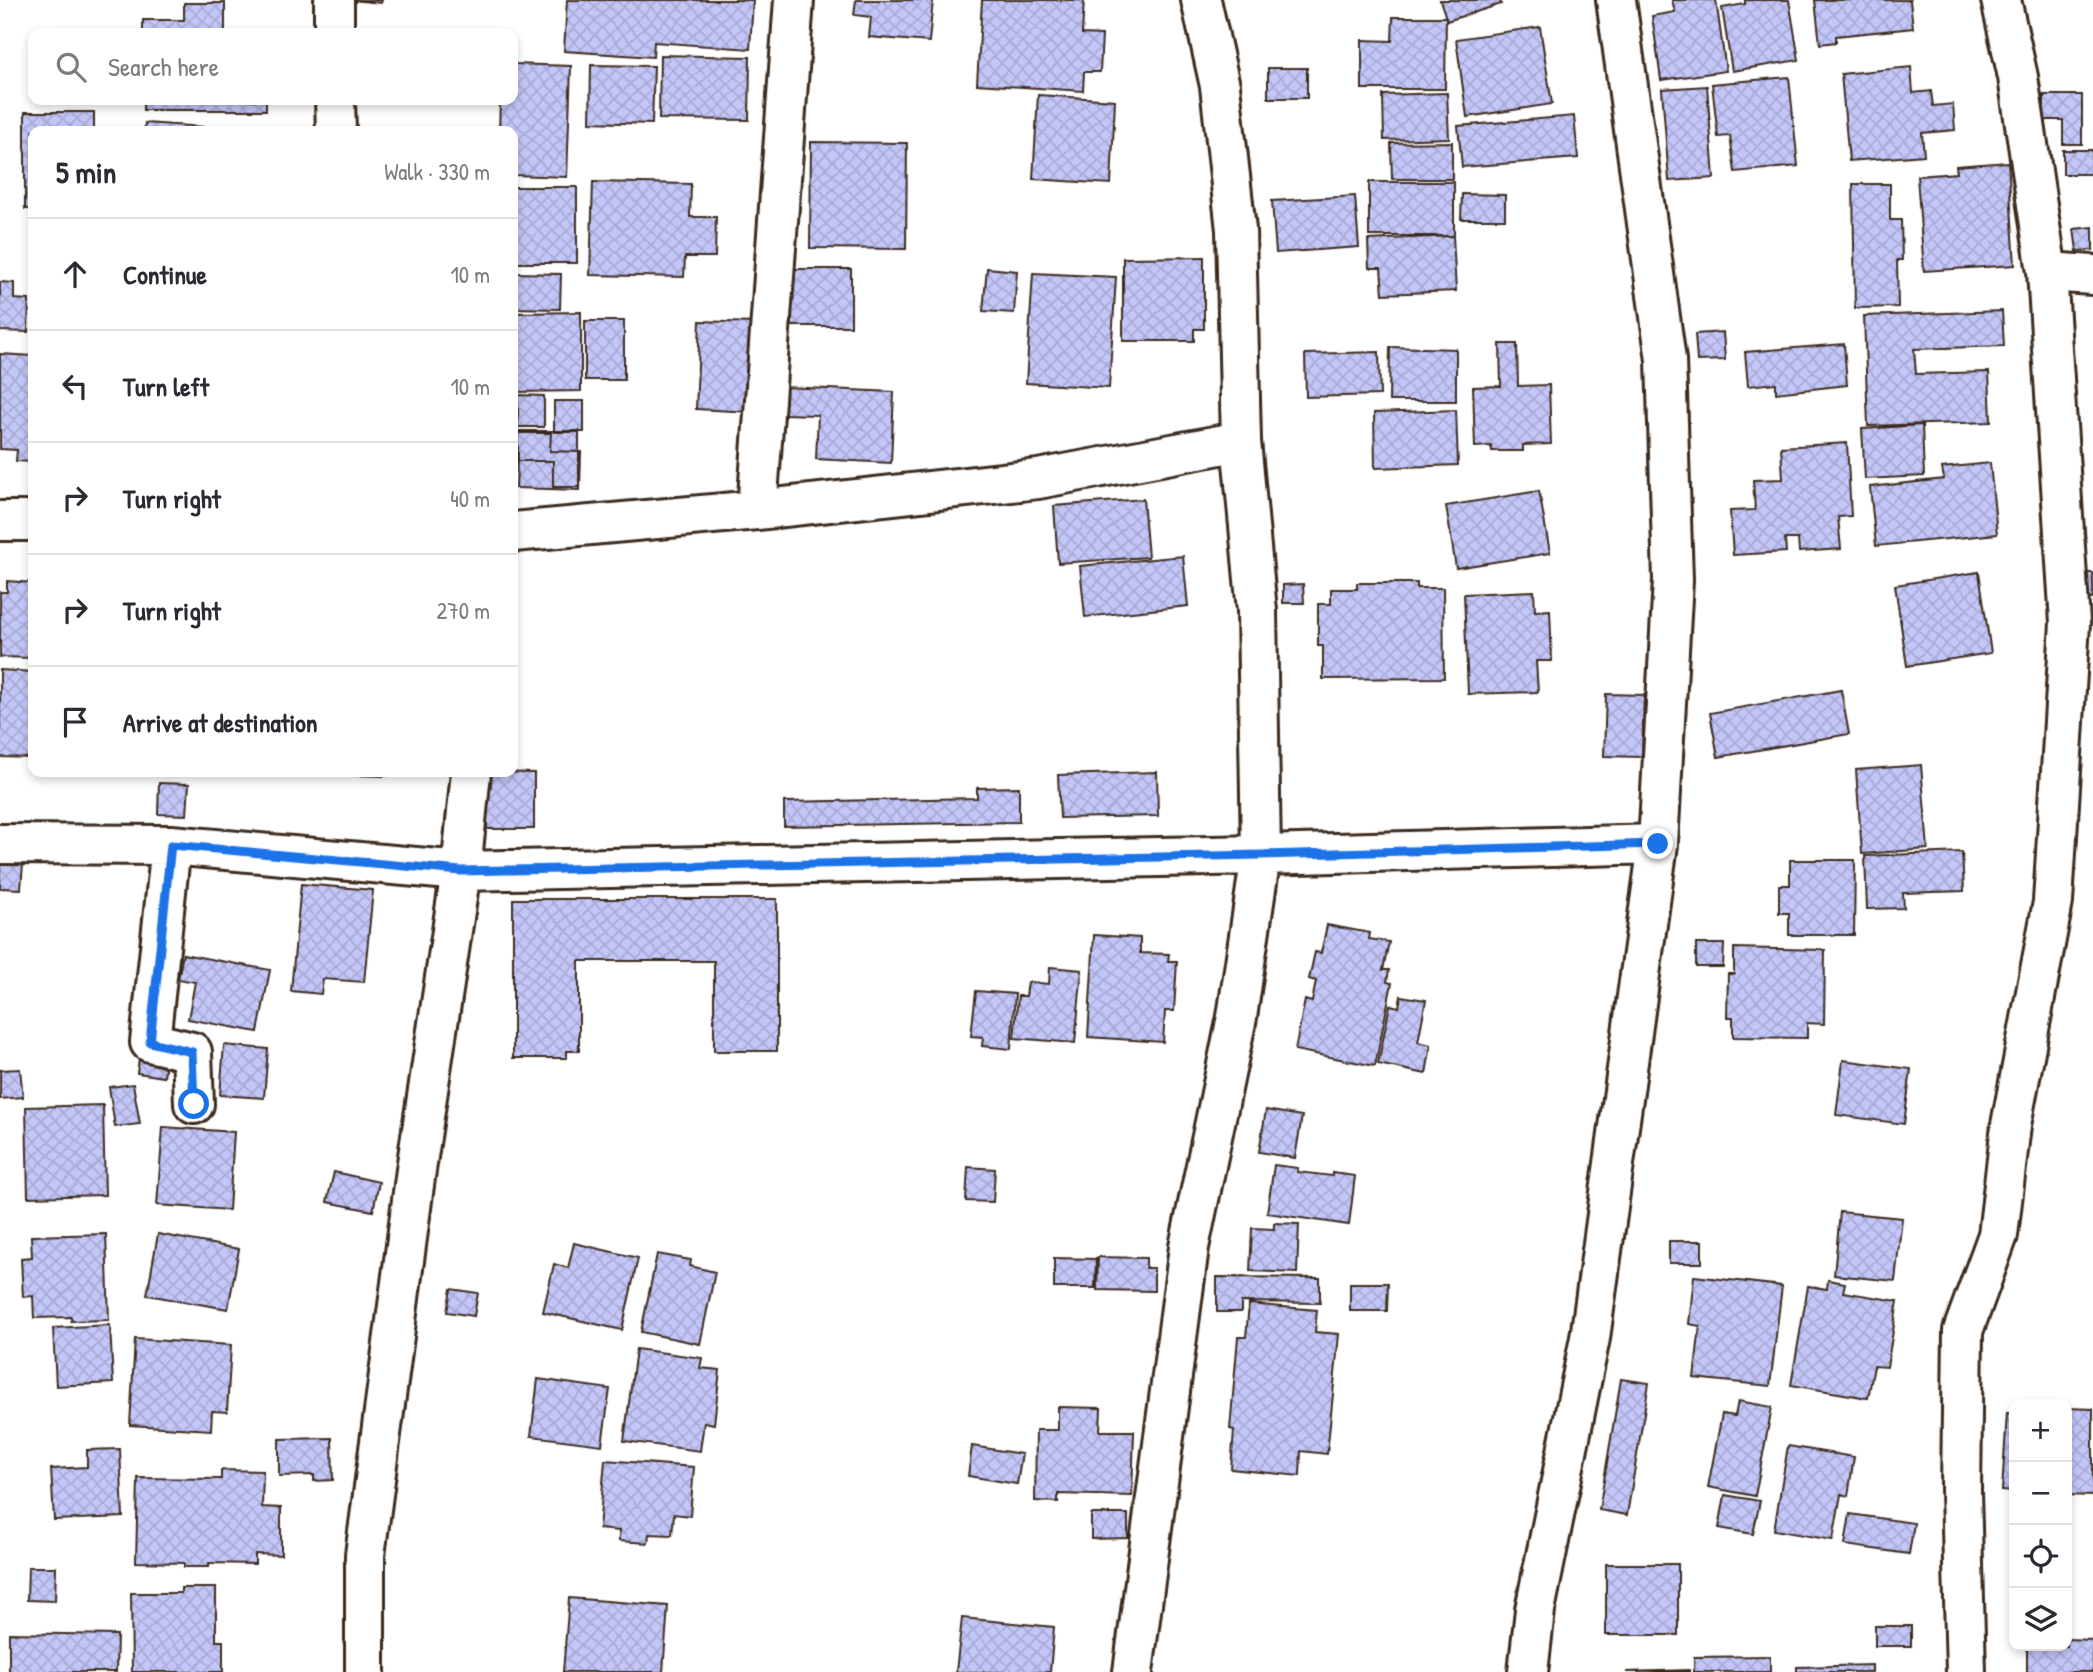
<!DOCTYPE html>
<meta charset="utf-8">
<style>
body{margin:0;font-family:"Patrick Hand",sans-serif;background:#f7f7f7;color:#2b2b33}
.controls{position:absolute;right:21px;bottom:21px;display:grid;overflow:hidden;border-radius:14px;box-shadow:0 4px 10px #0003}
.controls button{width:63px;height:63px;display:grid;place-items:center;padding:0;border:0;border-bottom:2px solid #e1e1e2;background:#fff;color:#2b2b33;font:35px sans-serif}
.stop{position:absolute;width:21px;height:21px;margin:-16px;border:5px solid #1a73e8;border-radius:50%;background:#fff}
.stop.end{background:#1a73e8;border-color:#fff;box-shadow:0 2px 7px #0008}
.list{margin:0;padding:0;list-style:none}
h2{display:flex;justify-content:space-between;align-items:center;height:91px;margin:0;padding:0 28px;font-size:30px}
h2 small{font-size:23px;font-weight:400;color:#7c7c81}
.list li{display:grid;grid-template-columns:46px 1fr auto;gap:21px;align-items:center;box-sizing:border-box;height:112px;padding:0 28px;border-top:2px solid #e1e1e2}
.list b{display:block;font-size:26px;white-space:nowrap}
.list em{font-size:23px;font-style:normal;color:#7c7c81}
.icon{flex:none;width:38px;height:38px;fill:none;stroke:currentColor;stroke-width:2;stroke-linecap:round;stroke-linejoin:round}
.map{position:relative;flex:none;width:2093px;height:1672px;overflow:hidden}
.search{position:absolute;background:#fff;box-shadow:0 4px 10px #0003;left:28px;top:28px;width:490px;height:77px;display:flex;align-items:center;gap:18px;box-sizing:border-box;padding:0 24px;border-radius:14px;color:#7c7c81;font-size:26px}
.panel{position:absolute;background:#fff;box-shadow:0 4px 10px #0003;left:28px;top:126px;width:490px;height:651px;border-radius:14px}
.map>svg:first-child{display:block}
.building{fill:url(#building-cross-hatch);stroke:#3b2a1e;stroke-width:2}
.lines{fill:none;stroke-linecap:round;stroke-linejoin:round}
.minor-casing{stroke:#3b2a1e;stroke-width:44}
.minor{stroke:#fff;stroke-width:38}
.route{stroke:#1a73e8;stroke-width:9}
</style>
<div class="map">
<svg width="2093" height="1672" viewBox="0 0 2093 1672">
<defs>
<pattern id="building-cross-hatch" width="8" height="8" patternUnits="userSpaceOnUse" patternTransform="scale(1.75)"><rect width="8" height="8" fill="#c3c6f8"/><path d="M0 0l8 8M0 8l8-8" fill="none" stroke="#a8aad4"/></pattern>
</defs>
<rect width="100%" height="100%" fill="#fff"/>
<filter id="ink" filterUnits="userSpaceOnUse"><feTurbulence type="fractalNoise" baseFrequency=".0143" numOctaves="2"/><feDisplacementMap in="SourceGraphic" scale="14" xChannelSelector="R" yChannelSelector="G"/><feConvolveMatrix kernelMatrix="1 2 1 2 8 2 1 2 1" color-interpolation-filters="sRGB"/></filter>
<g filter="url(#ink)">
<path class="building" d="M352 0H382L381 3Z
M567 0H753L750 49 654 42 653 57 564 51Z
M856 0H933L929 42 869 37 871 17 854 15Z
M982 0H1084L1082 34 1102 35 1100 72H1084L1083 91 977 84Z
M1440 0H1500L1501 4 1447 21Z
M1672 0H1716L1726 71 1661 80 1652 16 1675 12Z
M1745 0H1789L1799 60 1732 71 1722 8 1745 4Z
M1815 0H1910L1913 28 1836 36V42L1820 44Z
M184 3H225V33H143V20H184Z
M1393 17H1446L1445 89H1362V40L1392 41Z
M1540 27 1552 104 1467 117 1456 39Z
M660 55 750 57 749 120 659 119Z
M513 64 571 66 567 177 513 175V131H499L500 100H513Z
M591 65 654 66 652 124 590 122Z
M1911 67 1913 93 1931 91 1933 106 1953 104 1955 130 1922 133 1924 155 1849 161 1841 74Z
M1268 68H1307V98H1268Z
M1789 77 1798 166 1735 172 1730 136 1718 137 1712 84Z
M1707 86 1714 178 1669 181 1662 89Z
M1447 93 1449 138 1384 140 1383 95Z
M1038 95 1115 100 1111 184 1033 179Z
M2044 95H2082V144H2063V120H2044Z
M143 100H266V110H143Z
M25 112H94V131H33V209H25Z
M1574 116 1578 158 1462 167 1458 126Z
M145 123 249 130V131H144Z
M811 142 907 143 906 249 810 248Z
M1452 142V179H1392L1391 143Z
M2063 150H2092V174H2063Z
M2008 162 2015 265 1924 271 1917 176 1957 173 1956 166Z
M593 182 691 184 690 217H716L715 257H685L684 277 590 275Z
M1369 182H1454V236H1369Z
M1853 184H1890V220H1901L1902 260H1897L1898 307 1855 308Z
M513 187H577V263H513Z
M1462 194 1505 195V219H1461Z
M1355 196 1359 247 1276 253 1272 201Z
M2093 227V250L2077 251 2074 229Z
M1453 236 1456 291 1383 294 1381 268H1369L1368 240Z
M1204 257V329H1194V341H1123V258Z
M987 268 1017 271 1014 313 983 311Z
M792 269H851V326H792Z
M514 273 561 274 560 309 513 308Z
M1033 273 1116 277 1109 388 1026 383Z
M0 282 14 283V299L29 300 28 332 0 331Z
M2002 311 2004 346 1914 349 1916 374 1989 372 1991 422 1868 426 1864 316Z
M581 312V391L516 392 515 313Z
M585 321H624V380H585Z
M700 321 754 323 751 412 696 409Z
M1723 332 1725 360 1697 361 1695 334Z
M1500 344H1517L1518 386 1549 385 1551 444 1523 445V451H1492L1491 446 1475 447 1473 387 1501 386Z
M1844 344 1847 385 1776 393V383L1748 386 1745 352Z
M1390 347 1456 349V401H1389Z
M1379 352 1380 395 1306 397 1305 354Z
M0 354 33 356V462L16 461 17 450 0 449Z
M784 387 894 392 891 463 816 459 818 415 783 414Z
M518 395 544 396V427H518Z
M554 401H584V432H554Z
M1456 410 1458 465 1375 468 1374 413Z
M1922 425 1924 476 1865 479 1862 429Z
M518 431H579V487H553V461H518Z
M518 433H551L550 451 581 452 580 490 516 488Z
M1847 443 1851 516 1838 517 1841 549 1799 552 1798 539H1785L1786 552 1733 555 1730 511 1755 510 1753 480 1783 479 1781 447Z
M1990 463 1997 534 1876 546 1870 487 1944 479 1942 468Z
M1539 491 1550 553 1456 568 1446 506Z
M1143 499 1148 557 1058 563 1054 506Z
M1183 556 1188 606 1085 617 1080 566Z
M1979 572 1991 653 1907 666 1895 585Z
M2081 573H2093V599L2080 598Z
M7 581 33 583V658L0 657V592H7Z
M1357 583H1417V588H1443L1444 678 1323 679V646H1318V604H1331V589H1357Z
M1303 584 1304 603H1283V585Z
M1534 591 1535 611 1550 610 1552 661H1536L1538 692 1468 694 1464 594Z
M0 670 33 672V758L0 757Z
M1841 690 1849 734 1718 757 1710 713Z
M1606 694 1644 695 1642 757 1604 756Z
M1921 765 1928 849 1862 854 1856 770Z
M320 772H386V776L320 774Z
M487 772 534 773V829H487Z
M1157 772 1158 816 1060 818 1058 775Z
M159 783 189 784 187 815 158 814Z
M1019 787V822L784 826V802L977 798V788Z
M1962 852 1964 891 1903 893 1904 908 1867 909 1865 856Z
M1790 860H1855L1854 935H1789V913H1779V885H1790Z
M0 863 23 864 21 889 0 888Z
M301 884 373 890 364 982 323 979 321 994 291 991Z
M513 899H777V1051H714V961H579V1051H567V1058H513Z
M1327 925 1370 933 1369 939 1389 942 1383 970H1389L1387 982 1392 983 1375 1066 1295 1050 1305 1000 1312 1002 1316 981 1309 979 1315 952 1321 953Z
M1094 935 1140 938V953L1169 954 1168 961H1177L1174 1011H1165L1163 1042 1088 1037Z
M1696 944H1724L1723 967H1696Z
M1734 948 1825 950 1824 1024 1807 1023V1038L1733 1037V1017H1727L1728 974H1734Z
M183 954 270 970 258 1032 188 1019 195 982 178 979Z
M1050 967 1082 970 1075 1043 1014 1038 1018 996H1026L1028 982 1049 984Z
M976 991 1015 994 1011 1049 982 1046 983 1037 971 1036Z
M1401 996 1426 1000 1418 1042 1431 1045 1426 1074 1378 1064 1390 1005 1399 1007Z
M224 1045 268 1049 264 1098 220 1095Z
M140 1051 167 1054 164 1077 137 1073Z
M1843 1060 1911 1069 1904 1124 1836 1115Z
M20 1069 23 1097 0 1099V1070Z
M133 1084 140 1124 115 1127 109 1087Z
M103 1105 105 1195 28 1197 26 1107Z
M1266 1110 1302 1116 1295 1158 1259 1152Z
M163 1127 234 1132 229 1210 157 1205Z
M1274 1165 1298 1168 1297 1172 1332 1176V1173L1355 1176 1349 1225 1267 1213Z
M968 1167 995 1169 993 1202 966 1201Z
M334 1172 379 1182 373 1211 327 1202Z
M1840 1212 1902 1218 1895 1281 1834 1275Z
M1274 1223 1299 1224 1297 1273 1250 1271 1252 1228 1274 1229Z
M106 1234 109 1320 71 1321V1317L34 1318 33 1296 23 1297 21 1258 32 1257 31 1236Z
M158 1234 239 1249 228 1309 147 1295Z
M1669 1241H1702V1263H1669Z
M574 1243 638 1258 622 1330 543 1312 554 1264 568 1268Z
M657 1254 691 1260 690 1266 715 1272 700 1344 641 1332Z
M1098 1257 1146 1258V1268H1154V1291L1097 1290Z
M1054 1258 1096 1259 1095 1288H1054Z
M1694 1276 1782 1286 1770 1386 1694 1378 1700 1326 1689 1324Z
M1217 1277 1320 1278V1303L1241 1302V1312H1217Z
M1828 1280 1845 1283 1843 1292 1898 1301 1887 1367 1874 1366 1868 1398 1791 1385 1808 1286 1827 1289Z
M1350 1283H1388L1387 1311H1350Z
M451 1289 478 1293 474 1316 447 1312Z
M1249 1304 1317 1310 1315 1332 1339 1334 1327 1454 1301 1451 1300 1476 1231 1469 1234 1430 1230 1429 1238 1337H1246Z
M110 1325 113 1383 56 1386 53 1328Z
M135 1339 231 1345 227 1412 212 1411 211 1430 130 1425Z
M636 1349 702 1358 700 1368 720 1370 714 1424 704 1422 700 1451 624 1441Z
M538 1379 610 1389 602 1445 531 1436Z
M1621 1379 1649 1383 1627 1515 1599 1510Z
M1738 1401 1772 1407 1755 1496 1708 1487 1722 1414 1735 1416Z
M1058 1407 1101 1408 1100 1431H1134L1132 1496 1058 1494V1502L1035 1501 1036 1430H1058Z
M2067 1408 2093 1409V1496L2067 1495Z
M2007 1413 2014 1414V1492L2002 1491Z
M332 1438 333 1480 314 1481V1475L279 1476V1439Z
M972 1446 1022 1454 1017 1484 968 1476Z
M1788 1446 1854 1457 1848 1496 1841 1494 1833 1540 1774 1530Z
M120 1449 123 1517 54 1520 51 1469 87 1467V1450Z
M605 1460 694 1467 690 1516 674 1514 672 1535 649 1534 648 1543 619 1541V1531L599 1529Z
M221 1470 263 1471 262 1507 281 1508V1555L255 1554V1564L209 1563V1567H184V1563L136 1562 138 1478 221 1479Z
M1725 1495 1760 1501 1753 1534 1719 1528Z
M1091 1514H1128V1538L1091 1539Z
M1850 1514 1914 1523 1909 1554 1845 1545Z
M1606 1564H1678V1635H1606Z
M28 1567H56L55 1601 27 1600Z
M181 1588H216V1641H223V1672H132L131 1593H181Z
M569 1598 668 1606 663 1672H563Z
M962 1618 1054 1627 1050 1672H956Z
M1875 1626H1911V1646H1875Z
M9 1633 117 1635 116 1672H9Z
M2067 1639 2093 1640V1672H2027V1646H2067Z
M1770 1656V1672H1694V1657Z
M1872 1665V1672H1797V1667Z
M1689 1670V1672H1626Z"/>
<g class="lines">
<defs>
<path id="minor" d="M334 0V33
M335 100 336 131
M2047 272 2093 275
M757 510 794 0
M0 521H33
M513 532 757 510 1038 479 1241 441
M0 844 171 845 461 871 1261 855 1658 844
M171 845 150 1042 192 1052 194 1104
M365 1672V1555L416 1170 461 871 471 772
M1133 1672 1189 1247 1237 1017 1261 855 1257 611 1241 441 1236 230 1220 86 1201 0
M1528 1672 1535 1610 1590 1338 1658 844 1673 580 1666 360 1616 0
M1966 1672 1961 1491 1963 1331 1998 1235 2011 1125 2053 902 2070 623 2047 272 2018 77 2001 0"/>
</defs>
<use href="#minor" class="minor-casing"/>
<use href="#minor" class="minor"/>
</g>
</g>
<g class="lines" filter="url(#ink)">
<path class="route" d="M194 1104 192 1052 150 1042 171 845 461 871 1261 855 1658 844"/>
</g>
</svg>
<div class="controls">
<button>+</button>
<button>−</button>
<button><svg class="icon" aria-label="locate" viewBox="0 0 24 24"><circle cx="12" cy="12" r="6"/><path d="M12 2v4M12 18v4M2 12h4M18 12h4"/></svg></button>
<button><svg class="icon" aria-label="layers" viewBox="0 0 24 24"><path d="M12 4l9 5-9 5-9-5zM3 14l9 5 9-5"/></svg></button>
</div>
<div class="stop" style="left:194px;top:1104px"></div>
<div class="stop end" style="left:1658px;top:844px"></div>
<div class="search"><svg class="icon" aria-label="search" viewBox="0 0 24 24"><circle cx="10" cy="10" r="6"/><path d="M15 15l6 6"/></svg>Search here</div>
<section class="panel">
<h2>5 min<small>Walk · 330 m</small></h2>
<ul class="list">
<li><svg class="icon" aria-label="ahead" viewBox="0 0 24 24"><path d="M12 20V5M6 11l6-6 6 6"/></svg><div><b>Continue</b></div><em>10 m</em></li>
<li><svg class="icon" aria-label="left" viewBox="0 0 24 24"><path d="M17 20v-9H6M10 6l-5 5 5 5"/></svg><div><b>Turn left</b></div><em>10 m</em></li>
<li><svg class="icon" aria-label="right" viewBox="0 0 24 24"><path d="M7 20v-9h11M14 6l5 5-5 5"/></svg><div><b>Turn right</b></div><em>40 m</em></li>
<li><svg class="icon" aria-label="right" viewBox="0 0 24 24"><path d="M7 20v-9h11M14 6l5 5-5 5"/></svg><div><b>Turn right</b></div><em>270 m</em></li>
<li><svg class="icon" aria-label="arrive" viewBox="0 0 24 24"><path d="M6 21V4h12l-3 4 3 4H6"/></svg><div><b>Arrive at destination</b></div></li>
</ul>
</section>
</div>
